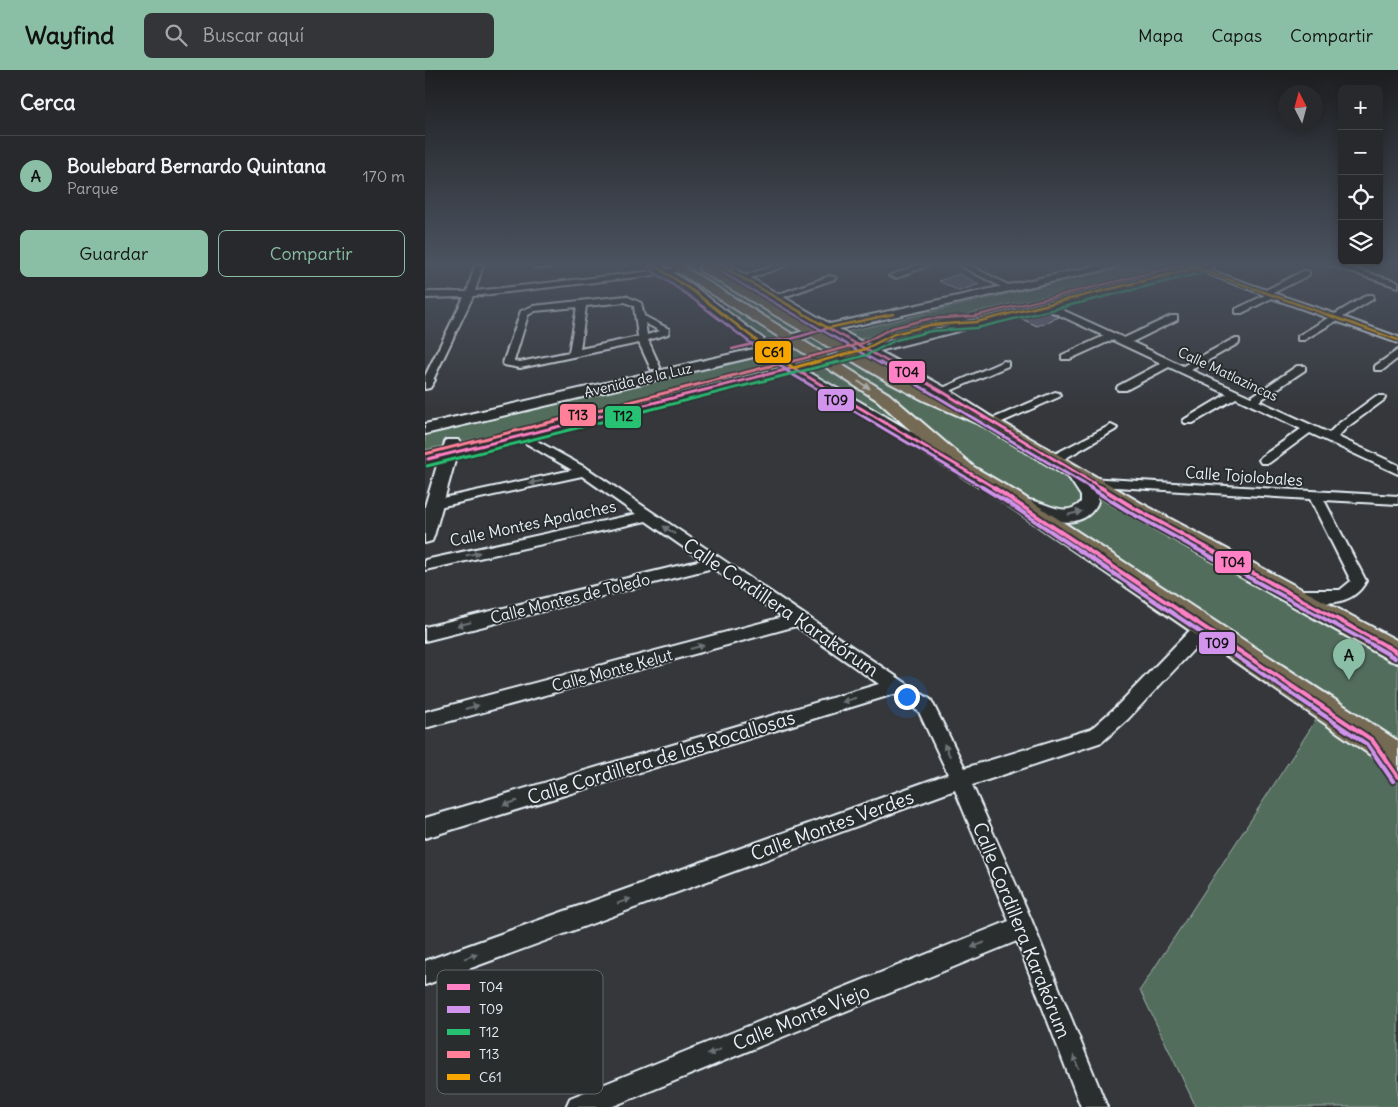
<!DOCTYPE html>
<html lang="es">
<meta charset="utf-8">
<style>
body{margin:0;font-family:Delius,sans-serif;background:#343538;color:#f1f3f6}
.controls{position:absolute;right:15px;top:15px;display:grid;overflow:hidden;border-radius:8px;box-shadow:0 2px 12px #0003}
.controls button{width:45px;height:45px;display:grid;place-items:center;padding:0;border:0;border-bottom:1px solid #444548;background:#28292c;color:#f1f3f6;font:25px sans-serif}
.compass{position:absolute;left:853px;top:15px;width:45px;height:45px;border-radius:50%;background:#28292c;box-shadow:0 2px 12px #0003;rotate:354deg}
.you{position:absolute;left:481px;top:626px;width:18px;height:18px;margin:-12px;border:4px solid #fff;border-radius:50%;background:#1a73e8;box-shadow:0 0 0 8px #1a73e833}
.badge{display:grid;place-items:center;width:32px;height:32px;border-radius:50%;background:#8abfa5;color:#111;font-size:16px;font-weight:700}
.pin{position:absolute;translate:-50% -41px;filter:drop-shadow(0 1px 2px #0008)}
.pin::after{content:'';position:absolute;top:26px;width:18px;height:15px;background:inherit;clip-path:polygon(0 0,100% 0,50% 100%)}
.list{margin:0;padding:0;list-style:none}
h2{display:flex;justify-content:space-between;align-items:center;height:65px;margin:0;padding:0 20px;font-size:21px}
h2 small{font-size:16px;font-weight:400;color:#a5a6a9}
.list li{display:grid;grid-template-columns:32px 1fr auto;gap:15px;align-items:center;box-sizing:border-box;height:80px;padding:0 20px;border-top:1px solid #444548}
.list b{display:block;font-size:19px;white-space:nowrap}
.list p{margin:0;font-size:16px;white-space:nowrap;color:#a5a6a9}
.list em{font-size:16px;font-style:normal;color:#a5a6a9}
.actions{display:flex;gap:10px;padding:15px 20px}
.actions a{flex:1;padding:11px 0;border:1px solid #8abfa5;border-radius:8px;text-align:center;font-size:18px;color:#8abfa5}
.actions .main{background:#8abfa5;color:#111}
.icon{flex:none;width:28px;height:28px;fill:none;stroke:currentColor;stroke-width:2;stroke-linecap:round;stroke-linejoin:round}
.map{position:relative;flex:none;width:973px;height:1037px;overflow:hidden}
header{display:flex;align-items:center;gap:30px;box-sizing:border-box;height:70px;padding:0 25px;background:#8abfa5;color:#111}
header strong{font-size:24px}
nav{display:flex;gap:28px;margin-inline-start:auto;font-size:18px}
.search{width:350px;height:45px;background:#343538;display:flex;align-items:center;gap:12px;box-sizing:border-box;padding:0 18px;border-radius:8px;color:#a5a6a9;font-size:19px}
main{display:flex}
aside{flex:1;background:#28292c}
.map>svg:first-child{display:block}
.green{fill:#536d5c;stroke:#9eafaa}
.building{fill:#635f71;stroke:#e8f1f8}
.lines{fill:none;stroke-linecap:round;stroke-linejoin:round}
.street-casing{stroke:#e8f1f8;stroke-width:4}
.secondary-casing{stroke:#e8f1f8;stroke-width:4}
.primary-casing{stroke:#e8f1f8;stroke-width:4}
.street{fill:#2a2d2e;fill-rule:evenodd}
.secondary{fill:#2a2d2e;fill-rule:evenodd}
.primary{fill:#746b52;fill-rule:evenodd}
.bus-1-far3-casing{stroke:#2a2d2e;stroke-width:5}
.bus-1-far2-casing{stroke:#2a2d2e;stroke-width:6}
.bus-1-far1-casing{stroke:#2a2d2e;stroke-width:8}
.bus-1-casing{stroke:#2a2d2e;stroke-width:8}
.bus-2-far3-casing{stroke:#2a2d2e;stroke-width:5}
.bus-2-far2-casing{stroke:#2a2d2e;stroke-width:6}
.bus-2-far1-casing{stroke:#2a2d2e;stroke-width:8}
.bus-2-casing{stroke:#2a2d2e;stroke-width:8}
.bus-3-far1-casing{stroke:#2a2d2e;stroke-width:5}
.bus-3-casing{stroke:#2a2d2e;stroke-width:6}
.bus-4-far1-casing{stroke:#2a2d2e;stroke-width:5}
.bus-4-casing{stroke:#2a2d2e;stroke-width:6}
.bus-5-far1-casing{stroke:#2a2d2e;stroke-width:5}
.bus-5-casing{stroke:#2a2d2e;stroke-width:6}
.bus-1-far3{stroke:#ff80c5;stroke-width:2.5}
.bus-1-far2{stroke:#ff80c5;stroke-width:3}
.bus-1-far1{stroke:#ff80c5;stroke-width:4}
.bus-1{stroke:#ff80c5;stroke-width:4.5}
.bus-2-far3{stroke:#d193ec;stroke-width:2.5}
.bus-2-far2{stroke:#d193ec;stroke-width:3}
.bus-2-far1{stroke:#d193ec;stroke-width:4}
.bus-2{stroke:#d193ec;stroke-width:4.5}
.bus-3-far1{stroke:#26c172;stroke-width:2.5}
.bus-3{stroke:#26c172;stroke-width:3}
.bus-4-far1{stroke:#ff8098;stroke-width:2.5}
.bus-4{stroke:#ff8098;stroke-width:3}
.bus-5-far1{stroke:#f7a600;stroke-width:2.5}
.bus-5{stroke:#f7a600;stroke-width:3}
.oneway{fill:#babbb6}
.oneway2{fill:#6c7275}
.labels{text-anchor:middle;stroke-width:4;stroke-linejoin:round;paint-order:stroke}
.far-street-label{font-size:14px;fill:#e8f1f8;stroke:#2a2d2e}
.street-label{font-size:16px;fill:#e8f1f8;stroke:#2a2d2e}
.near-street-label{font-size:19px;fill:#e8f1f8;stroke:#2a2d2e}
.key{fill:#2a2d2e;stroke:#63686b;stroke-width:1}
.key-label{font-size:14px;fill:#e8f1f8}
.line-badge{stroke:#2a2d2e;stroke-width:2}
.pale-badge-label{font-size:14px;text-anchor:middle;font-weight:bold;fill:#111}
</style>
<header>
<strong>Wayfind</strong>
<div class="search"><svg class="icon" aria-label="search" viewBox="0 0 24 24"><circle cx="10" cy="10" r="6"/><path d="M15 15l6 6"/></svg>Buscar aquí</div>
<nav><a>Mapa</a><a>Capas</a><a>Compartir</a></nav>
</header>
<main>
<aside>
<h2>Cerca<small></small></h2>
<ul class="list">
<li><span class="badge">A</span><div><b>Boulebard Bernardo Quintana</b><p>Parque</p></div><em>170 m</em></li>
</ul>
<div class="actions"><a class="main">Guardar</a><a>Compartir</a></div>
</aside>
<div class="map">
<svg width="973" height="1037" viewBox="0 0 973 1037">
<rect width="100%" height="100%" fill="#35373b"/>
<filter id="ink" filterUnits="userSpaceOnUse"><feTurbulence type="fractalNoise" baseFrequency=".02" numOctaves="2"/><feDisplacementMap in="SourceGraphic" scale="10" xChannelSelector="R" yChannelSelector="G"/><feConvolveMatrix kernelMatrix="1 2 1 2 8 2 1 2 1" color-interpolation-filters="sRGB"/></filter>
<g filter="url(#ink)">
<path class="green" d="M255 195H272L396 268 705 195H752L436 269 794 491 973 591V1037H771L715 920 904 630 698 493 360 297 0 380V364L344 285 301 238 311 237 291 219Z"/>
<path class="building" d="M534 204 554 214 534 221 514 211Z
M621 241 634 247 612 256 595 248Z"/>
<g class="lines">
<defs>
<path id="street" d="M50 195H58L50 221 255 198 259 200 255 202 48 226 8 310 7 312H0V306L39 227 0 228V222H42Z
M105 195H130C125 199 110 199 105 195Z
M351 195H363L320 210 313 208Z
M493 195H505L471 208 464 206Z
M534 195H544L589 218 582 220Z
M759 195H770L841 220 878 201H884V205L848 223 910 244 942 225H948V229L918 247 973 267V273L911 251 879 270H873V266L903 248 847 228 817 243H811V239L840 225Z
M905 195H917L973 212V217Z
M405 206 412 208 353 229 346 227Z
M201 226 216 233 219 246 244 259 243 264 223 270 235 297 234 299H226L214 273 95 298 79 295 78 293 96 241 108 236ZM200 232 209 236 213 267 155 279 161 236ZM152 237 144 282 95 292 89 291 103 245 110 241ZM220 253 235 261 222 265Z
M620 232 699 268 746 246H752V250L707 272 758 296 808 269H814V273L766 300 826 327 872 296H880V300L834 331 904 363 913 354 951 326H959L960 328 959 330 921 358 913 367 973 395V404L885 363 844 393H836L834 390 836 387 876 359 811 328 768 353H760L758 351 760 349 802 324 744 297 701 320H693L692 318 693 316 736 293 687 270 645 289H637V285L679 266 617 237V233Z
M973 280V288L958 300H950V296Z
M579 291 583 292V296L520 323H512L511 321Z
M630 322 634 323 635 325 634 327 570 355H562L560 353 562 351Z
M686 355 692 358 690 360 632 393H624L622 390 624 387Z
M96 362 163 399 506 630 540 698 666 659 691 637 773 552 779 550 785 552 787 557 785 562 703 649 677 672 547 715 606 849 682 1037H656L592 871 186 1037H141L145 1028 584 851 530 720 0 915V891L523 704 494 642 469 624 0 768V748L454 614 371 556 0 658V642L358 547 288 498 0 571V557L277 490 221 451 0 500V490L211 444 157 406 9 438 4 437 2 434 4 431 9 430 147 400 92 368 90 366 92 364Z
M663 408 973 426V434L899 430 941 511C927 538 897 533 871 532L866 530 863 526 866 522 871 520H915L926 511 885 429 659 415 657 412Z"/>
<path id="secondary" d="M224 195H236L272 219 345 274 362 266 393 257 290 195H303L405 254 674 195H693L688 198 414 259 444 276 771 195H789L788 197 454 281 521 318 568 348 571 351 568 354H558L511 324 441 284 380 300 537 391 539 395 537 399 531 400 525 399 367 303 31 387 9 466 7 471 0 473V436L13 392 0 395V385L17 381 21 370H33L35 373 34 377 358 297 341 284 0 364V354L333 278 264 223ZM402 262 431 279 371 294 353 280 370 272Z
M3 306 10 310 5 318 0 319V307Z
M649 398C657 400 660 407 665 413 673 423 677 430 668 440 651 462 615 448 595 439L592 435 595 431C615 425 638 452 656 432V426L641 403 643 399Z"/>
<path id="primary" d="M242 195H256L464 324 549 397 595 424 973 671V701L963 697 581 434 535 405 452 330Z
M276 195H284L475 306 512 325 572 349 716 433 973 571V593L964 590 702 443 560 357 500 331 463 312 276 201 274 198Z"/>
</defs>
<use href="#street" class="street-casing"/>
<use href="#secondary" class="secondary-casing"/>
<use href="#primary" class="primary-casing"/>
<use href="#street" class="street"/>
<use href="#secondary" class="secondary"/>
<use href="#primary" class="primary"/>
<defs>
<path id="bus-1-far3" d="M307 279 336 272 366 269 403 258 467 294"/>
<path id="bus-1-far2" d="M465 292 516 321 677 418
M3 389 368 298 570 418"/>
<path id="bus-1-far1" d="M568 417 809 577
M675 417 709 438 963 577"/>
<path id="bus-1" d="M807 576 947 670 973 707
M961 576 973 583"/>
<path id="bus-2-far3" d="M226 200 264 226 353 294
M292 200 456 294"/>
<path id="bus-2-far2" d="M351 292 365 303 559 418
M454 292 666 418"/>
<path id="bus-2-far1" d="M557 417 585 434 798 577
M664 417 706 443 951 577"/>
<path id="bus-2" d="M796 576 943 675 968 711
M949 576 970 588"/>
<path id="bus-3-far1" d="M408 294 442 285 471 270 506 261 552 258 785 201"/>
<path id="bus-3" d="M2 396 413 292"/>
<path id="bus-4-far1" d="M357 294 438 273 467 258 503 249 550 246 758 195"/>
<path id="bus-4" d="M0 384 361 292"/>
<path id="bus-5-far1" d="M229 195 268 221 362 294
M295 195 403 258 468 244
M763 195 973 270
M385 294 440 279 469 264 505 255 551 252 771 198"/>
<path id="bus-5" d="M361 292 368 298 389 292"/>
</defs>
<use href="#bus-1-far3" class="bus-1-far3-casing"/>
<use href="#bus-1-far2" class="bus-1-far2-casing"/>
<use href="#bus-1-far1" class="bus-1-far1-casing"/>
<use href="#bus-1" class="bus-1-casing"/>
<use href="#bus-2-far3" class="bus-2-far3-casing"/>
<use href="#bus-2-far2" class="bus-2-far2-casing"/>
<use href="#bus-2-far1" class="bus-2-far1-casing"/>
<use href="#bus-2" class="bus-2-casing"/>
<use href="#bus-3-far1" class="bus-3-far1-casing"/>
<use href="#bus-3" class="bus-3-casing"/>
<use href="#bus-4-far1" class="bus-4-far1-casing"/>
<use href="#bus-4" class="bus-4-casing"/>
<use href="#bus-5-far1" class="bus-5-far1-casing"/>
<use href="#bus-5" class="bus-5-casing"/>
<use href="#bus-1-far3" class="bus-1-far3"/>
<use href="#bus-1-far2" class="bus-1-far2"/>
<use href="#bus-1-far1" class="bus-1-far1"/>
<use href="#bus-1" class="bus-1"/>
<use href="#bus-2-far3" class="bus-2-far3"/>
<use href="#bus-2-far2" class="bus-2-far2"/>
<use href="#bus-2-far1" class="bus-2-far1"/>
<use href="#bus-2" class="bus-2"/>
<use href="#bus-3-far1" class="bus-3-far1"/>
<use href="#bus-3" class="bus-3"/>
<use href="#bus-4-far1" class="bus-4-far1"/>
<use href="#bus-4" class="bus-4"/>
<use href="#bus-5-far1" class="bus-5-far1"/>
<use href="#bus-5" class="bus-5"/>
</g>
<defs><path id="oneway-solid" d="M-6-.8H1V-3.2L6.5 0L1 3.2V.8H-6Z" transform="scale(1.25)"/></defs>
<use class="oneway" href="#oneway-solid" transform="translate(439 315) rotate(31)"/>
<g class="oneway2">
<use href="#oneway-solid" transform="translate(111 412) rotate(168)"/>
<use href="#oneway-solid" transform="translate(650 443) rotate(-14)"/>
<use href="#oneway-solid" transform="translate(244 460) rotate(-146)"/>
<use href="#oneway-solid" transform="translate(48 484) rotate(-12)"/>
<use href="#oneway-solid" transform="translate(39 554) rotate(166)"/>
<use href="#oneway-solid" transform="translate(272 577) rotate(-15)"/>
<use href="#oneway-solid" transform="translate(424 630) rotate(163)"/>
<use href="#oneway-solid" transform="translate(47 637) rotate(-15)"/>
<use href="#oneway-solid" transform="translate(522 680) rotate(-115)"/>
<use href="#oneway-solid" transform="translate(85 733) rotate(163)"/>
<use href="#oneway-solid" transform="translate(199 831) rotate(-20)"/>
<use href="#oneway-solid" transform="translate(553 875) rotate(158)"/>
<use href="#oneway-solid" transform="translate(46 886) rotate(-20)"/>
<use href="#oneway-solid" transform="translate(289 982) rotate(158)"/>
<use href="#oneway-solid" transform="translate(651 992) rotate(-111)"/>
</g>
</g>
<linearGradient id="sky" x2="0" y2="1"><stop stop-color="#1d1e20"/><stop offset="0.57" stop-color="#4b5360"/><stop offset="1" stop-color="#4b5360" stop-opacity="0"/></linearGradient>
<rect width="973" height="340" fill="url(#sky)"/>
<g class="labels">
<g class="far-street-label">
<text transform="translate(803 304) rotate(25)" y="5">Calle Matlazincas</text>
<text transform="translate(213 310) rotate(-13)" y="5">Avenida de la Luz</text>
</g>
<g class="street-label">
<text transform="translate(819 406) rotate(4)" y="6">Calle Tojolobales</text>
<text transform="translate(108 453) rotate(-12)" y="6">Calle Montes Apalaches</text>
<text transform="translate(145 528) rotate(-14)" y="6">Calle Montes de Toledo</text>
<text transform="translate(187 600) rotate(-15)" y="6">Calle Monte Kelut</text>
</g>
<g class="near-street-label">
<text transform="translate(356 537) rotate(34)" y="7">Calle Cordillera Karakórum</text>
<text transform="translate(236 687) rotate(-17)" y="7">Calle Cordillera de las Rocallosas</text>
<text transform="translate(407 755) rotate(-20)" y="7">Calle Montes Verdes</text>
<text transform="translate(597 860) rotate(68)" y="7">Calle Cordillera Karakórum</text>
<text transform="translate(376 947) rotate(-22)" y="7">Calle Monte Viejo</text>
</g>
</g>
<rect x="12" y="900" width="166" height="124" rx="8" class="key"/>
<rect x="22" y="914" width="23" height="6" fill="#ff80c5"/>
<rect x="22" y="936" width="23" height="7" fill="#d193ec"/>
<rect x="22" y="959" width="23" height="6" fill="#26c172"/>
<rect x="22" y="981" width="23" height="7" fill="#ff8098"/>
<rect x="22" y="1004" width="23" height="6" fill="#f7a600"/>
<g class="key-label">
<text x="54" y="922">T04</text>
<text x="54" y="944">T09</text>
<text x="54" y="967">T12</text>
<text x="54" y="989">T13</text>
<text x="54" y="1012">C61</text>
</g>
<g class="line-badge">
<rect x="329" y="270" width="38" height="24" rx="5" fill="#f7a600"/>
<rect x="463" y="290" width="38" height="24" rx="5" fill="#ff80c5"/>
<rect x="392" y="318" width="38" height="24" rx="5" fill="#d193ec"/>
<rect x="134" y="333" width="38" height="24" rx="5" fill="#ff8098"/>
<rect x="179" y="335" width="38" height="24" rx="5" fill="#26c172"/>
<rect x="789" y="480" width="38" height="24" rx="5" fill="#ff80c5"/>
<rect x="773" y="561" width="38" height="24" rx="5" fill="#d193ec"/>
</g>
<g class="pale-badge-label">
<text x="348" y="287">C61</text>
<text x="482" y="307">T04</text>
<text x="411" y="335">T09</text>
<text x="153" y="350">T13</text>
<text x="198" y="351">T12</text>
<text x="808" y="497">T04</text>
<text x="792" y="578">T09</text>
</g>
</svg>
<div class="controls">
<button>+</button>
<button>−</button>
<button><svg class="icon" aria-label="locate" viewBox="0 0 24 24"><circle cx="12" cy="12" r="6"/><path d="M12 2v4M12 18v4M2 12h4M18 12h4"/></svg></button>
<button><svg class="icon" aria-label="layers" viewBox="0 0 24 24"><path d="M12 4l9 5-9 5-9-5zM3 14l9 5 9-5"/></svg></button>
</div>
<svg class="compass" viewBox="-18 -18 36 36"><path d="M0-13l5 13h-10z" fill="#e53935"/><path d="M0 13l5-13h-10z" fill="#a5a6a9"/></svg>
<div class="you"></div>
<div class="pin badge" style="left:924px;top:610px">A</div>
</div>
</main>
